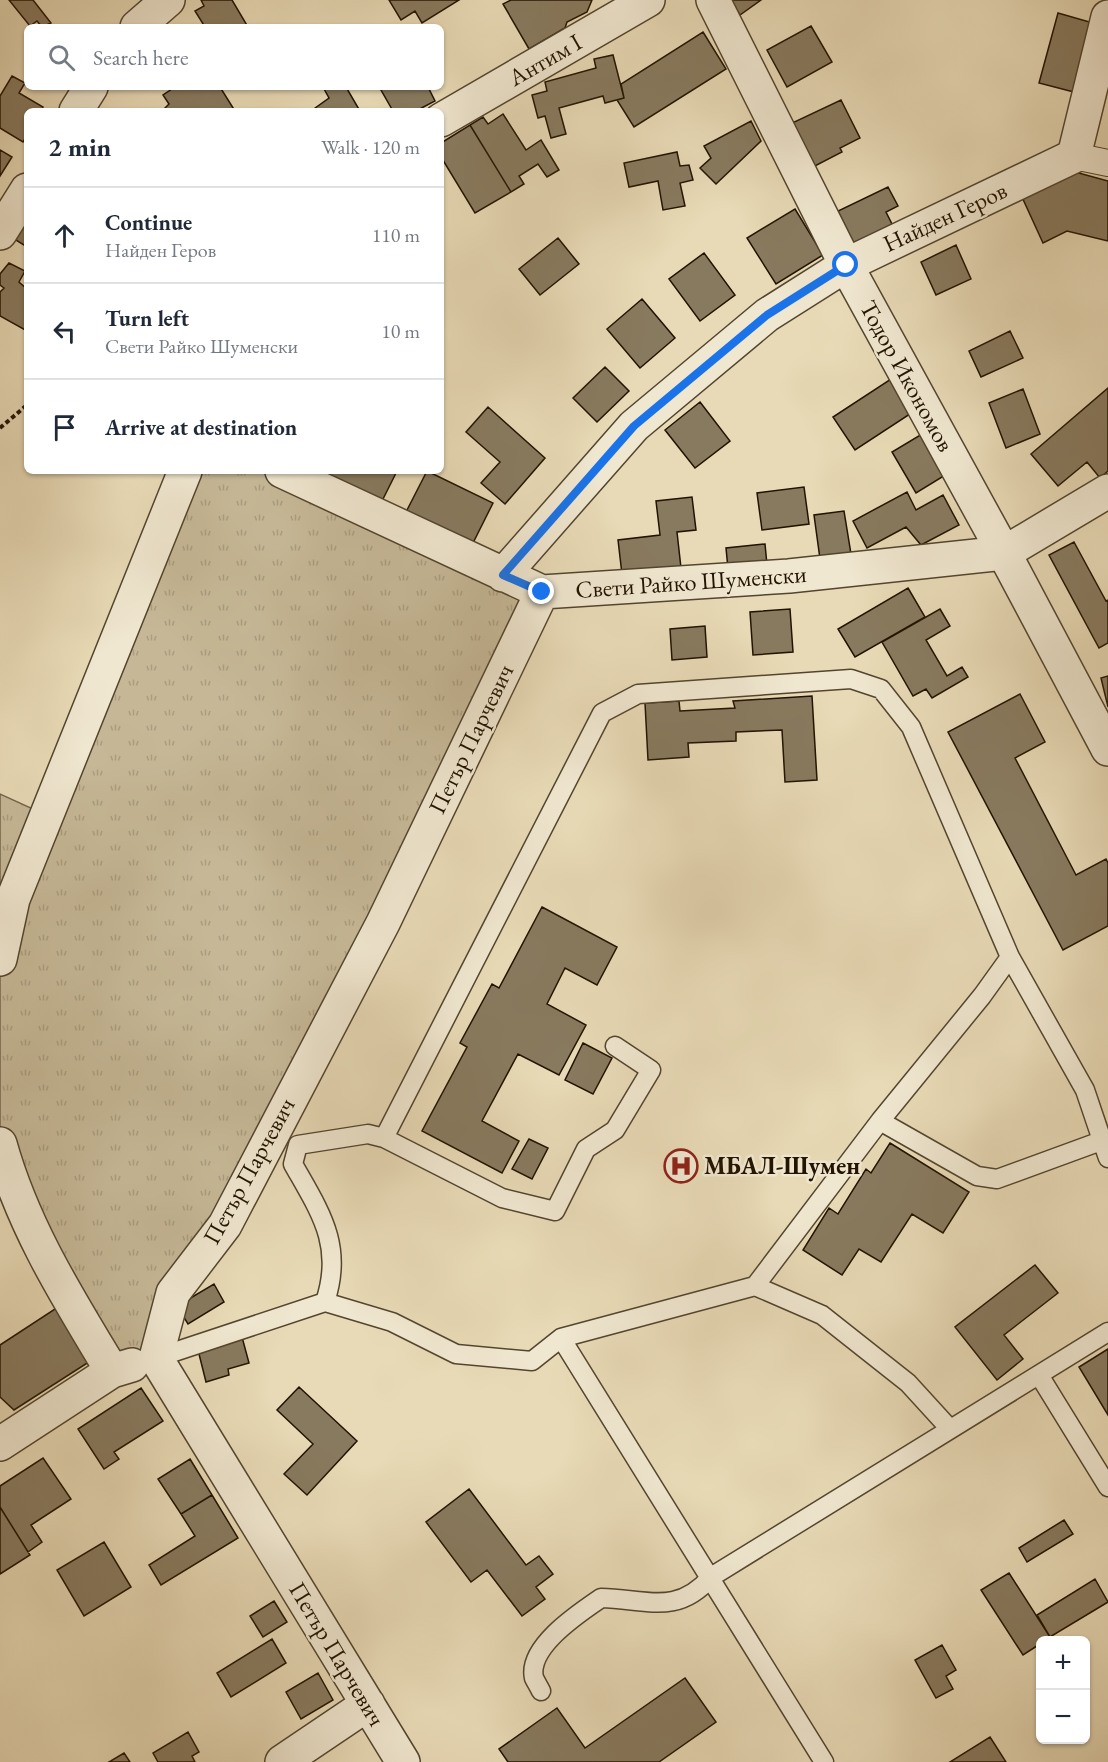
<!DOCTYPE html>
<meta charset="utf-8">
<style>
body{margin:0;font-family:"EB Garamond",serif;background:#f2f2f3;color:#1f2937}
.controls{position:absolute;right:18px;bottom:18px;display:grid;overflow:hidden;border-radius:9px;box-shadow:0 2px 4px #0004}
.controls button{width:54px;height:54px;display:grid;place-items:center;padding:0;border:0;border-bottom:2px solid #e0e1e3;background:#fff;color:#1f2937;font:30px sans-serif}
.stop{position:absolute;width:18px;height:18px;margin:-14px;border:4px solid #1a73e8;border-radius:50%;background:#fff}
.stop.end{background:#1a73e8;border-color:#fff;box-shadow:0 2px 6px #0008}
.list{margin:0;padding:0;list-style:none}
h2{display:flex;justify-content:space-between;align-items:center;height:78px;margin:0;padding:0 24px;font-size:26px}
h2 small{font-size:20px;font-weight:400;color:#747a83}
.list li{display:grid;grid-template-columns:39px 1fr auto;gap:18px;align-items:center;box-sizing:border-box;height:96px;padding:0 24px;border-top:2px solid #e0e1e3}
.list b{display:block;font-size:22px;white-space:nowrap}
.list p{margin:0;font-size:20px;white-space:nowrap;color:#747a83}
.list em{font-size:20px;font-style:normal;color:#747a83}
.icon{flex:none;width:33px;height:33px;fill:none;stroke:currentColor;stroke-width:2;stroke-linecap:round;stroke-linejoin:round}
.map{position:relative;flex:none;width:1108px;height:1762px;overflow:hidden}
.search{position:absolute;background:#fff;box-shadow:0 2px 4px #0004;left:24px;top:24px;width:420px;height:66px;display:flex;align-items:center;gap:15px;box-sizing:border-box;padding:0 21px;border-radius:9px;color:#747a83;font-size:22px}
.panel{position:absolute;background:#fff;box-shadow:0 2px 4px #0004;left:24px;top:108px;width:420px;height:366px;border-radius:9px}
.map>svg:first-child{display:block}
.grass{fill:url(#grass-tufts);stroke:#74664c;stroke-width:1.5}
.building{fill:#887a5f;stroke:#211300;stroke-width:1.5}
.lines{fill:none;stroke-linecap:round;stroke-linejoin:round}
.service-casing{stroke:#53452e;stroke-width:21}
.pedestrian-casing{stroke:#53452e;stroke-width:28}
.minor-casing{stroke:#53452e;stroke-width:36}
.path{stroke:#211300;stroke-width:4;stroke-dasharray:4.5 3;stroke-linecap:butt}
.service{stroke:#f0e7d0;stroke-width:18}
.pedestrian{stroke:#f0e7d0;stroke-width:26}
.minor{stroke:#f0e7d0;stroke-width:33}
.route{stroke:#1a73e8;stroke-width:8}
.labels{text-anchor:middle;stroke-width:5;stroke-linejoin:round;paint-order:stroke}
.street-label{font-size:24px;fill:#211300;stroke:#f0e7d0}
.poi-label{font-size:24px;font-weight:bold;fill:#211300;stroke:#f0e7d0;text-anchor:start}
</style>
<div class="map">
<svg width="1108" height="1762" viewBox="0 0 1108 1762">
<defs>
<pattern id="grass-tufts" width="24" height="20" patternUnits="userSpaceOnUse" patternTransform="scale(1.5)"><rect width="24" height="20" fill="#c6b897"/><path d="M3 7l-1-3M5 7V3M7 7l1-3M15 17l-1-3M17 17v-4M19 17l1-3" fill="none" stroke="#aa9d80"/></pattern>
</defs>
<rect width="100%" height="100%" fill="#e8dab6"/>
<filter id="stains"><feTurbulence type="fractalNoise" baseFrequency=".00333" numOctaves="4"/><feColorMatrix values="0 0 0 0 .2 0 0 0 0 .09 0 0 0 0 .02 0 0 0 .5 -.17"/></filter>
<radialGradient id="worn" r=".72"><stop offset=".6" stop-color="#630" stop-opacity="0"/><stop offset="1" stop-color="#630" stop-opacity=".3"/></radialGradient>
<path class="grass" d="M185 471H282L542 592 156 1358 112 1371 0 1144V794L46 815Z"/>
<path class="building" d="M9 0H33L51 23 42 27 37 21 30 26Z
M201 0H232L248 27H205L195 11 204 6Z
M389 0H459L422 23 415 11 401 20Z
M511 0H592L587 12 567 22 565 28 529 49 503 4Z
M730 0H761L740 15Z
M1058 13 1093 23 1074 92 1039 83Z
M811 26 832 62 787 87 767 50Z
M703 32 726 69 634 127 617 100 624 98 621 84Z
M613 55 624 98 605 103 603 96 559 108 566 134 551 138 545 116 538 118 532 95 547 91 545 82 596 68 594 59Z
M12 76 25 83 19 93 43 107 41 111H27V135L23 142 0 128V96Z
M175 87H220L235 111H162L169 104 163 95Z
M323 87H346L360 111H311L329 98Z
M387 87H428L435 101 416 111H393L381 90Z
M841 100 860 138 840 148 842 152 811 168 790 124Z
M503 114 526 150 541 140 559 170 547 177 538 164 519 176 524 184 511 192 470 125 483 117 488 124Z
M751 121 761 141 716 184 700 168 711 158 704 146Z
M470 125 511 192 475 213 441 157V143Z
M0 150 12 157 0 176Z
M677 152 680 166 689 165 693 180 680 183 685 206 663 210 658 181 629 187 624 163Z
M1075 172 1108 181V241L1067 231 1043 243 1022 197Z
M888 187 898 206 886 212 895 230 856 249 838 211Z
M795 209 823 255 776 284 747 238Z
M27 213V247L11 237Z
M558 238 579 264 540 295 519 269Z
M956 245 971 279 936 295 921 262Z
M704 253 735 295 700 321 669 279Z
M9 263 25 271 19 282 27 289V331L0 316V292L4 288 0 285V274Z
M642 299 675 338 640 368 607 329Z
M1010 331 1023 358 981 377 969 351Z
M605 367 629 391 597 422 573 398Z
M891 379 913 412 855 450 833 417Z
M1108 388V471L1100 478 1087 462 1058 486 1031 454Z
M1023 389 1040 434 1006 448 989 403Z
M700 402 730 441 695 468 665 430Z
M488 407 545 458 505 504 481 483 500 462 466 432Z
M922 434 947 474 916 493 892 452Z
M300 471H397L378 509Z
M427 471 493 503 472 545 406 512Z
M804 487 809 524 762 530 757 493Z
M907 492 916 510 943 495 959 525 921 545 906 527 867 548 853 521Z
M692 497 696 530 677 532 682 577 623 583 618 540 660 535 656 501Z
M844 511 851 554 820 559 814 515Z
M1074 542 1106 601 1108 600V643L1099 648 1049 555Z
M765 544 768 575 729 579 726 548Z
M908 588 925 617 855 657 838 629Z
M790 609 793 652 753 655 750 612Z
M940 609 950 626 926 640 947 676 962 667 968 677 932 698 926 689 913 696 882 642Z
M705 626 707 657 672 660 670 629Z
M1108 676V707L1101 678Z
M1020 694 1045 742 1015 758 1076 875 1106 859 1108 863V926L1063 950 948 732Z
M812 696 817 780 785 782 782 730 736 732V741L688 743 689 757 648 760 645 703 679 701 680 711 735 708 733 701Z
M542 907 617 947 597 985 565 968 547 1004 586 1025 559 1075 518 1054 482 1121 519 1141 502 1173 422 1131 467 1047 460 1043 492 984 499 988Z
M583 1043 612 1058 593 1094 565 1080Z
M529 1139 548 1148 532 1179 512 1169Z
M890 1143 969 1192 943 1233 912 1214 881 1262 859 1249 842 1275 803 1250 829 1208 838 1214 866 1169 871 1173Z
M1035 1265 1058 1293 1004 1335 1023 1359 997 1380 955 1327Z
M214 1284 224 1302 188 1324 177 1306Z
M58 1307 92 1360 14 1410 0 1397V1345Z
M242 1337 249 1363 228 1369 229 1375 206 1382 198 1350Z
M1108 1349V1415L1079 1367Z
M299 1387 357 1441 307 1495 284 1474 313 1444 277 1410Z
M141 1388 163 1421 114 1452 119 1459 104 1469 78 1429Z
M43 1458 71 1499 31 1525 42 1542 28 1552 0 1507V1486Z
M190 1459 212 1495 181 1514 158 1479Z
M469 1489 526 1565 539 1556 553 1574 536 1587 545 1599 522 1616 487 1570 471 1582 426 1522Z
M212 1495 238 1538 161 1585 149 1565 195 1536 181 1514Z
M0 1507 30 1555 0 1574Z
M1064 1520 1073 1534 1027 1562 1019 1548Z
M104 1542 131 1587 84 1616 57 1570Z
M1009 1573 1050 1637 1040 1640V1644L1023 1655 981 1590Z
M1095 1579 1108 1602 1050 1637 1037 1615Z
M274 1601 287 1622 263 1637 250 1616Z
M272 1639 286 1663 231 1697 217 1673Z
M942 1645 956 1670 946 1676 953 1689 936 1698 915 1660Z
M318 1673 333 1700 301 1719 286 1692Z
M685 1678 716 1722 659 1762H508L499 1749 557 1708 585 1748Z
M188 1732 199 1752 192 1756 195 1762H158L153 1753Z
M990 1737 1006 1762H950Z
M124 1753 130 1762H109Z"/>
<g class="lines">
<defs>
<path id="service" d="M880 1121 977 1176 997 1179 1101 1141
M384 1138 502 1198 555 1211 586 1149 615 1130 651 1070 615 1046
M755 1286 822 1315 908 1383 950 1429
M325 1302C344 1245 320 1212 293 1164L298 1145 368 1134 384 1138 602 713 638 694 851 679 881 689 911 727 1010 957 1085 1090 1108 1158
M561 1338 824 1762
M156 1358 325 1302 392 1322 456 1354 532 1361 561 1338 755 1286 880 1121 982 996 1010 957
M1039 1375 1108 1487
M541 1691C539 1687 536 1682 534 1678 527 1647 579 1613 601 1598 647 1599 677 1616 711 1577L1108 1332"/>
<path id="pedestrian" d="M1074 156 1108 163"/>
<path id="minor" d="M713 0 846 265 1004 553 1108 749
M137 27 168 0
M76 111 91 87
M441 120 648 0
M0 233 27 190
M282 471 542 592 789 576 1004 553 1108 491
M503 575 634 426 767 315 846 265 1074 156 1108 17
M0 959 13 899 185 471
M0 1144C23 1227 68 1298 112 1371
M0 1444 112 1371 132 1365
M282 1762 368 1704
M403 1762 156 1358 173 1293 225 1225 383 923 542 592"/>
</defs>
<use href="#service" class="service-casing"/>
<use href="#pedestrian" class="pedestrian-casing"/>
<use href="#minor" class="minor-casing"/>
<path class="path" d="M0 428 27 405"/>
<use href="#service" class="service"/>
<use href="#pedestrian" class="pedestrian"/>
<use href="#minor" class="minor"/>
</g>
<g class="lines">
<path class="route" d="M542 592 503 575 634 426 767 315 846 265"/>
</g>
<defs>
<symbol id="hospital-ring" viewBox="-11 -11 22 22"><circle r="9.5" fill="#f0e7d0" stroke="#8f2418" stroke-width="1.5"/><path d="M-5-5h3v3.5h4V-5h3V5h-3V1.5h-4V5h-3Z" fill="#8f2418"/></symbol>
</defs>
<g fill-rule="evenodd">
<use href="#hospital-ring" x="662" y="1147" width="38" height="38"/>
</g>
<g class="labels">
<g class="street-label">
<text transform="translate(545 60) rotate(-30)" y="8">Антим I</text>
<text transform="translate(945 217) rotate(-25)" y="8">Найден Геров</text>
<text transform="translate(907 376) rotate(61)" y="8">Тодор Икономов</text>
<text transform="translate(691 582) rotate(-4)" y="8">Свети Райко Шуменски</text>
<text transform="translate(471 739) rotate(-64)" y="8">Петър Парчевич</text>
<text transform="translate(249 1171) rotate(-61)" y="8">Петър Парчевич</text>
<text transform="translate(337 1654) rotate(59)" y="8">Петър Парчевич</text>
</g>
<g class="poi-label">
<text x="704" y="1174">МБАЛ-Шумен</text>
</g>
</g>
<rect width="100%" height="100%" filter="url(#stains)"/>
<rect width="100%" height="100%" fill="url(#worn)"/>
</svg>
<div class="controls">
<button>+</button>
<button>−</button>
</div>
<div class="stop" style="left:846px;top:265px"></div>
<div class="stop end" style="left:542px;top:592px"></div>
<div class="search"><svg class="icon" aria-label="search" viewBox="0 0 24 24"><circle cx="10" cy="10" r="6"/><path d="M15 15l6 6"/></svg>Search here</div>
<section class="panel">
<h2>2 min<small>Walk · 120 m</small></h2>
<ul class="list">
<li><svg class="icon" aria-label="ahead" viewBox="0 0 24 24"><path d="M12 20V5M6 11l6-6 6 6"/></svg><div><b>Continue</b><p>Найден Геров</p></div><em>110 m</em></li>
<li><svg class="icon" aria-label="left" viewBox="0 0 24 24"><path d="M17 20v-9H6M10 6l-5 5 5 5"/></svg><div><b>Turn left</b><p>Свети Райко Шуменски</p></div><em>10 m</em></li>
<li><svg class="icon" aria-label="arrive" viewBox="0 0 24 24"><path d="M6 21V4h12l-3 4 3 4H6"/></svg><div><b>Arrive at destination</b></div></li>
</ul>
</section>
</div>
